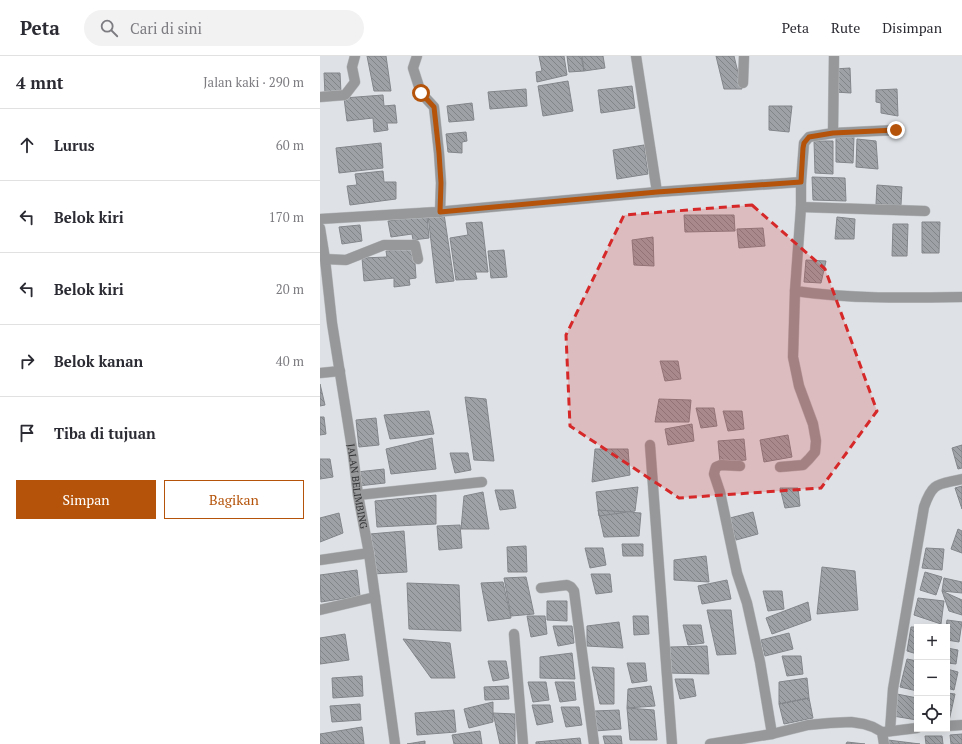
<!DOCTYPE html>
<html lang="id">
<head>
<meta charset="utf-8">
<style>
	:root { --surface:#fff; --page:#f2f2f3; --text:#2b2b33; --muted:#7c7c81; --line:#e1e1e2; --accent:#b45309 }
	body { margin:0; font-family:"PT Serif",serif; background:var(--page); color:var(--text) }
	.controls { position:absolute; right:12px; bottom:12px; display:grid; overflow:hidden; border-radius:0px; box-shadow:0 4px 16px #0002 }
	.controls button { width:36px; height:36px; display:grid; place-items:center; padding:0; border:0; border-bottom:1px solid var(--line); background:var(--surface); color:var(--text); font:20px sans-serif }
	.stop { position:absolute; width:12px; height:12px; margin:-9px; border:3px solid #b45309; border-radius:50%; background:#fff }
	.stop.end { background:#b45309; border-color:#fff; box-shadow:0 1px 4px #0008 }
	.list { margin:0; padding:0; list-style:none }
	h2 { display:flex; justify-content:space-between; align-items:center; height:52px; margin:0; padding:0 16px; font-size:17px }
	h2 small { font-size:13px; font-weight:400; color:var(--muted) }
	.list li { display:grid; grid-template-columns:26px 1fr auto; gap:12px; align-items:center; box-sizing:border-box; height:72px; padding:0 16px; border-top:1px solid var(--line) }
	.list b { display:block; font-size:15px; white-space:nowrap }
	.list em { font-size:13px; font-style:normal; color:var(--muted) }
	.actions { display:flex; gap:8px; padding:12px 16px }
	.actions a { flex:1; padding:9px 0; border:1px solid var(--accent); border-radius:0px; text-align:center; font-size:14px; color:var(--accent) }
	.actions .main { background:var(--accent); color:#fff }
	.icon { flex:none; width:22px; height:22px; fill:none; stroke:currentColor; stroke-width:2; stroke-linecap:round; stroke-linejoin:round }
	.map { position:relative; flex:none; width:642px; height:688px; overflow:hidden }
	header { display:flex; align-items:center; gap:24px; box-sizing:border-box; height:56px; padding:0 20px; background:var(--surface); border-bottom:1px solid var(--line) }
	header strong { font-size:19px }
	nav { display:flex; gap:22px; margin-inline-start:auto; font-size:14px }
	.search { width:280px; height:36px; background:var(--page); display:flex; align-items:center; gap:10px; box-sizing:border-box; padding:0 14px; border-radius:22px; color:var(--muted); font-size:15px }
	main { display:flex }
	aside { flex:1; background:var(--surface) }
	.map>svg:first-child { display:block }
</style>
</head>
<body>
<header>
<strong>Peta</strong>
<div class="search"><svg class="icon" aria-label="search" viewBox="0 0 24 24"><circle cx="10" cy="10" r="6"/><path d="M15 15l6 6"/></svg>Cari di sini</div>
<nav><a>Peta</a><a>Rute</a><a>Disimpan</a></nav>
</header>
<main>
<aside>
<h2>4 mnt<small>Jalan kaki · 290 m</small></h2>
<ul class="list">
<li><svg class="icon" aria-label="ahead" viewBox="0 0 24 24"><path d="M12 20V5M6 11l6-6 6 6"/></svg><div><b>Lurus</b></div><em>60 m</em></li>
<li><svg class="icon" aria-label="left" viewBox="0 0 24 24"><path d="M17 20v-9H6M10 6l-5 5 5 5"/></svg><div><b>Belok kiri</b></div><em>170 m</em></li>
<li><svg class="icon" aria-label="left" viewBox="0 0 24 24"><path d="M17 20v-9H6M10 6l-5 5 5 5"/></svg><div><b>Belok kiri</b></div><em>20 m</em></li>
<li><svg class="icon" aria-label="right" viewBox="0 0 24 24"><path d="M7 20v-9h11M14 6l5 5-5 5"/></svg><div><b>Belok kanan</b></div><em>40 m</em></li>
<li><svg class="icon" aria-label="arrive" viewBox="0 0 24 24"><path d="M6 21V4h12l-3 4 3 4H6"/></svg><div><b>Tiba di tujuan</b></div></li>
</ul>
<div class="actions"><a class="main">Simpan</a><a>Bagikan</a></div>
</aside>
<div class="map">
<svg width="642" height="688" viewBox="0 0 642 688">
	<defs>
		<pattern id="building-back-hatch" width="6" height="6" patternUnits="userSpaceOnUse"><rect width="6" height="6" fill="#9ea2a6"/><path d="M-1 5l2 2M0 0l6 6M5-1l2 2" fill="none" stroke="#818588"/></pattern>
	</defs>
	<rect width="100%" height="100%" fill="#dee1e5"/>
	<path fill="url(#building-back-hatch)" stroke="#83868a" d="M47,0H66L71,35H54Z
		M219,0H244L247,19L217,26L216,16L222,15Z
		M247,0H261L264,15L249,16Z
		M262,0H283L285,12L264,15Z
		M396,0H414L422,33H404Z
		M530,12L531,37L515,36L514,13Z
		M4,17H20L21,37L5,38Z
		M248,25L253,55L223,60L218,30Z
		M312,30L315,52L281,57L278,34Z
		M206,33L207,50L170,53L168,36Z
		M577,33L578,60L561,57V47L556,46V34Z
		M63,39L64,50L75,49L77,67H67L68,74L54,76L53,62L27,65L24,42Z
		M152,47L154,64L129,66L127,50Z
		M449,50H472L469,76L449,74Z
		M146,76L147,85L142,86V97L128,96L126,78Z
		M516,81H534L533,107L516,106Z
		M537,83L556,85L558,113L536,111Z
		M494,85H513V118L495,117Z
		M61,87L63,112L19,117L16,92Z
		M324,89L328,118L297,123L293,94Z
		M63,115L64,126H76V143L30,149L27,130L37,129L35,118Z
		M492,121L525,122L526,145L493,144Z
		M557,129L582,131L581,149L556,148Z
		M124,158L134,225L116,227L108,160Z
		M364,159H414L415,175L365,176Z
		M107,160L109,182L93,184L92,178L71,181L68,165Z
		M517,161L535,163L534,183H515Z
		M162,166L168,216H155L157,223L136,224L130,182L148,179L146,167Z
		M602,166H620L619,197H602Z
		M573,168H588L587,200H572Z
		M40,169L42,185L22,188L19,171Z
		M443,172L445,190L419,192L417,173Z
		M333,181L334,210L314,209L312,184Z
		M94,192L96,222L89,223L90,229L74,231V222L44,225L42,202L67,201L66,195Z
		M184,194L187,221L171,222L168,195Z
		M486,204L506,205L501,227L484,226Z
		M340,305H358L361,323L345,325Z
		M0,328L5,349L0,350Z
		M145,341L166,343L174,405L154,404Z
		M339,343L371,344L369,366H335Z
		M376,352H394L397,370L381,372Z
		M109,355L114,378L70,383L64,359Z
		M403,355H422L424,373L408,375Z
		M0,361H4L6,378L0,379Z
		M56,362L59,389L39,391L36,364Z
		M372,368L374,385L348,389L345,373Z
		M468,379L472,401L444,406L440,384Z
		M112,382L116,413L71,418L66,393Z
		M424,383L426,404L400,406L398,385Z
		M642,389V412L638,413L632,392Z
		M275,393H308L310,419L272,426Z
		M130,397H148L151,414L135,417Z
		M0,403H10L13,421L0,423Z
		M64,413L65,427L38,430L37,416Z
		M642,430V453L635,432Z
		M318,431L315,455L279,460L276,436Z
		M460,432H478L480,450L465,452Z
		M175,434H193L196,452L180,454Z
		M163,436L169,473H141L144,440Z
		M116,439V468L57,471L55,445Z
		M278,454L321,457L319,480L284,481Z
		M433,456L438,478L416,484L410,462Z
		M19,457L23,477L0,486V462Z
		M140,469L142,492L119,494L117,470Z
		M638,473L642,475V497L631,493Z
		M84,475L87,516L53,518L50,478Z
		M302,488H323V500H303Z
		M206,490L207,516H188L187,491Z
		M265,492H283L286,509L270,512Z
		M606,492L624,493L622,514L602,512Z
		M386,500L389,526L354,524V504Z
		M502,511L535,515L538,554L497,558Z
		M37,514L40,540L1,546L0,519Z
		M605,516L622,521L616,539L600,534Z
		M271,518H290L292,536L276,538Z
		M206,521L214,558L191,560L184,522Z
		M624,522L642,526V537L622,535Z
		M407,524L411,543L382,548L378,530Z
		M183,526L191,562L168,565L161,527Z
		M87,527L139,529L141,575L89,573Z
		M443,535H462L464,553L448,555Z
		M622,535L642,544V559L629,555Z
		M598,542L624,545L621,568L594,559Z
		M227,545H247V565L227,564Z
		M488,546L491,564L452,578L446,562Z
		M387,554H411L416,598L397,599Z
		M207,560H225L227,578L211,581Z
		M313,560H328L329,578L314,579Z
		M627,564L642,566L639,586L627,584V571H626Z
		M299,566L303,592L267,590V570Z
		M363,569H381L384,587L368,589Z
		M233,570H252L254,587L238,590Z
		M591,571H597V598L587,595Z
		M469,577L473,593L445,600L441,584Z
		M25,578L29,604L0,608V582Z
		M83,583L130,587L135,622H111Z
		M387,590L389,618L348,617L350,591Z
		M627,592L638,594L636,608L627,607Z
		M252,597L255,623L220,622V601Z
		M462,600H481L483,618L467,620Z
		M587,603L597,605V635L580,631Z
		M168,605H186L189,622L173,625Z
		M307,607H325L327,625L312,627Z
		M272,611L294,612V648H280Z
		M627,613L638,616L634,634L627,632Z
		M42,620L43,640L13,642L12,622Z
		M487,622L489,642L459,648V626Z
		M355,623H373L376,640L360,643Z
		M208,626H226L229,644L213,646Z
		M235,626H254L256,644L240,646Z
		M188,630L189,643L165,644L164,631Z
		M331,630L335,650L307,652L308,633Z
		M627,637L635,638L629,665H627Z
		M577,638L597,642V664L573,660Z
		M489,642L493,662L464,668L459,648Z
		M173,646V666L149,672L144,653Z
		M40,648L41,664L12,666L10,650Z
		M212,649H230L233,666L217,669Z
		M241,651H259L262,669L246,671Z
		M307,652L334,654L337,684H310Z
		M134,654L136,676L97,679L95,657Z
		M299,654L301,673L275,675L274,655Z
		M173,657L195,658V688H180Z
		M42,671L44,688H0V678Z
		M160,675L162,688H134L132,679Z
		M642,678V688H631L630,679Z
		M283,680H301L302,688H285Z
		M605,680H622L623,688H606Z
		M260,682L261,688H216V686Z
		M568,684L600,688H568Z
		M105,685V688H87Z
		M527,686L545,688H526Z"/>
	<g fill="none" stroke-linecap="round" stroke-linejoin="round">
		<g stroke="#bbbec1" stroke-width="11">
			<g id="minor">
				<path d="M97,0L93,12L101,37L114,51L119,97L121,127L120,156"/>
				<path d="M316,0L337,136"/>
				<path d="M423,27L424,0"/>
				<path d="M0,41L25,39L35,26L32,11L35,0"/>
				<path d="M513,77L514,0"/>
				<path d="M481,126L484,87L489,81L513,77L576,74"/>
				<path d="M481,151L605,155"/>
				<path d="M0,163L116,156L337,136L481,126V151L475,235C530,243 586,242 642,241"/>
				<path id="s1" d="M0,172L5,203L12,267L33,399L38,439L49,497L75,688"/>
				<path d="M5,203L26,204L64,189H95L98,203"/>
				<path d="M0,317L20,315"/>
				<path d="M330,389L352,688"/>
				<path d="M420,410L401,409L396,411L395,414L394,418L400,436L417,517L427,547L440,606L452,678"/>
				<path d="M460,411L483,409L489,403L495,396L496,385L493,368L479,330L473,301L475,235"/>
				<path d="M38,439L162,426"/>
				<path d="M0,504L49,497"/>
				<path d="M221,532L247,529L251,531L254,535L274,688"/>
				<path d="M0,554L55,541"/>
				<path d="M194,578L203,688"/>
				<path d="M627,670L642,669"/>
				<path d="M570,675L573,633L604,451C613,425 618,429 642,423"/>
				<path d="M564,676L597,672"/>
				<path d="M390,688L452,678L488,669L510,667L531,666L544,668L553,671L562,676L564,688"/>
			</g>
		</g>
		<use href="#minor" stroke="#97989a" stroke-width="10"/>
	</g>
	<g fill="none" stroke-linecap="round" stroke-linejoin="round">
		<path stroke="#b45309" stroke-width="5" d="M101,37L114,51L119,97L121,127L120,156L337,136L481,126L483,92L484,87L489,81L513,77L576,74"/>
	</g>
	<path fill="#d62828" fill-opacity="0.2" stroke="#d62828" stroke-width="3" stroke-dasharray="8 5" stroke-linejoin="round" d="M432,149L505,213L557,355L501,432L359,442L250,370L246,279L304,159Z"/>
	<g text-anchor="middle" stroke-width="3.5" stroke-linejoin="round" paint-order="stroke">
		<g font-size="10" fill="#303133" stroke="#dee1e5">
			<text dy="4" stroke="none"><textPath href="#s1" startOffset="261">JALAN BELIMBING</textPath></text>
		</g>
	</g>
</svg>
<div class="controls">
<button>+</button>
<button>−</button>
<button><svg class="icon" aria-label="locate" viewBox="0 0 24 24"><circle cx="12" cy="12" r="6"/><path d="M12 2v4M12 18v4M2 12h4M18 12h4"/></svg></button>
</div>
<div class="stop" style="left:101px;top:37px"></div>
<div class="stop end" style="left:576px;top:74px"></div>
</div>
</main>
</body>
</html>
